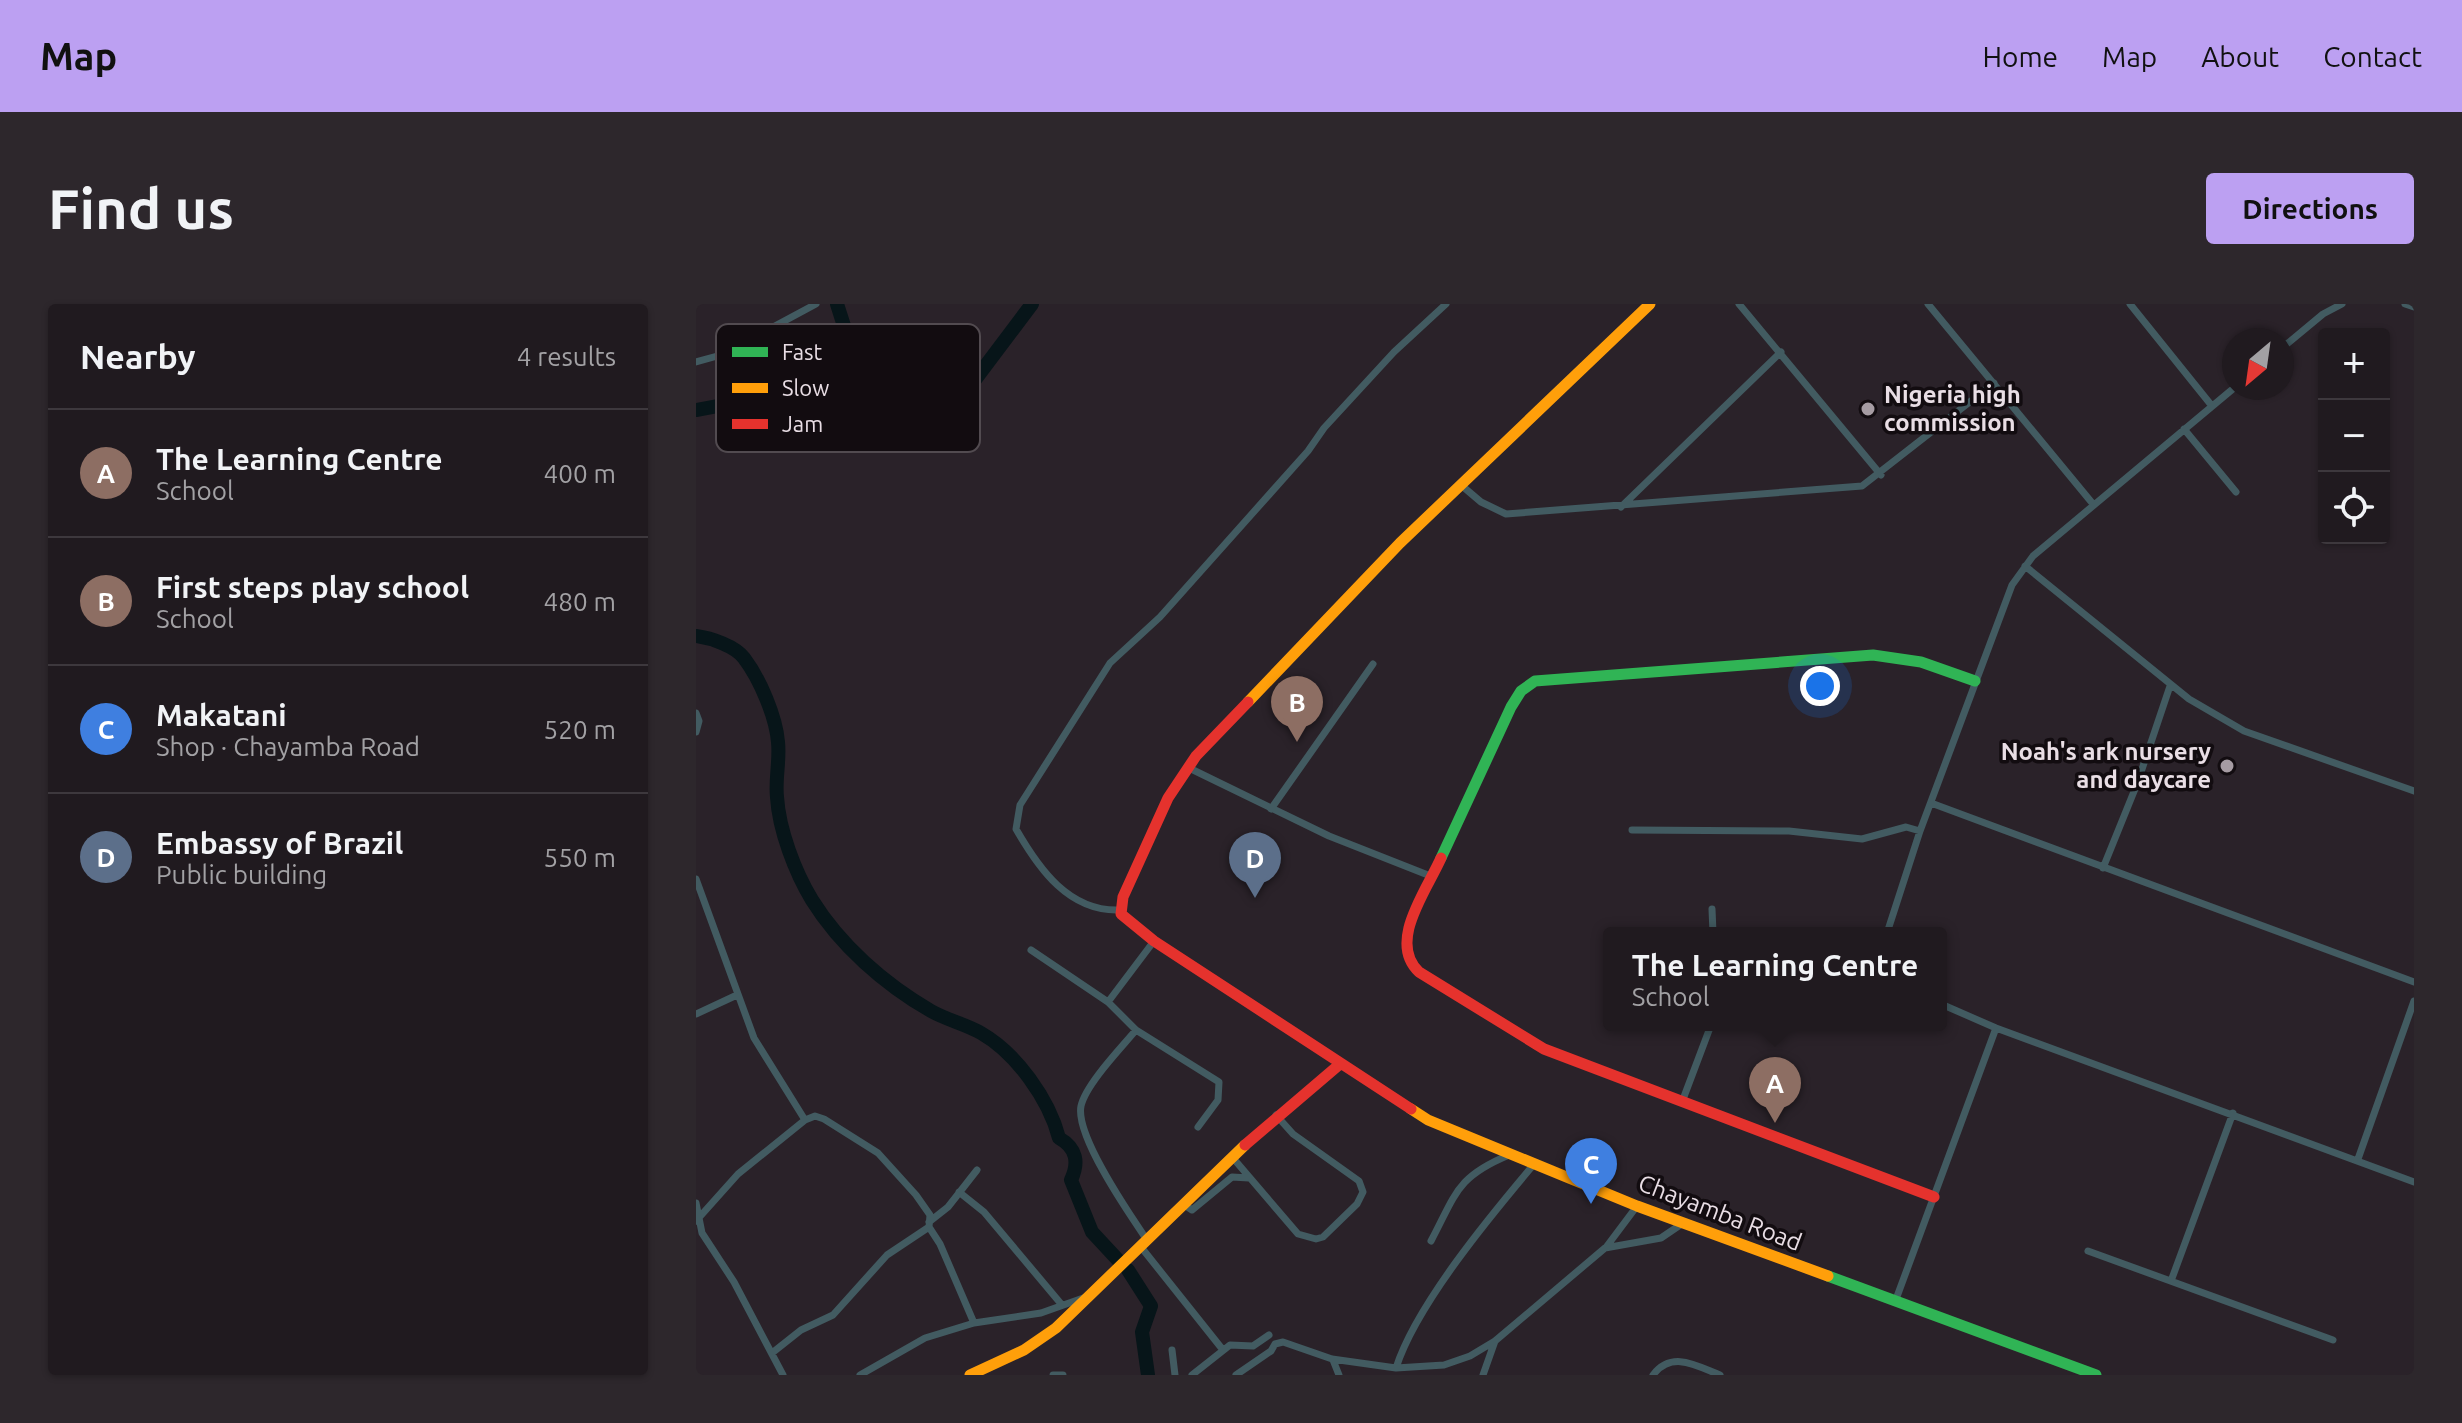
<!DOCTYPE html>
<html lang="en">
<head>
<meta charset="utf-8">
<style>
	:root { --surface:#201a1f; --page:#2d272c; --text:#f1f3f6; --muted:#a2a1a4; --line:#3d383d; --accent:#bca0f2 }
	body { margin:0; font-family:Ubuntu,sans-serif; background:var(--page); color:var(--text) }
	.controls { position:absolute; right:24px; top:24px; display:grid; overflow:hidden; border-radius:8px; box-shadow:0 2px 6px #0004 }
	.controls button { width:72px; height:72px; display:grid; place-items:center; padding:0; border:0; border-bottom:2px solid var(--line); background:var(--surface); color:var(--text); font:40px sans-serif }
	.compass { position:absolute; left:1526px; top:24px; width:72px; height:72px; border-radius:50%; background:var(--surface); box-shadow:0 2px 6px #0004; rotate:209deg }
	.you { position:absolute; left:1124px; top:382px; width:28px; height:28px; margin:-20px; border:6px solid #fff; border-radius:50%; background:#1a73e8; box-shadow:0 0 0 12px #1a73e833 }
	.badge { display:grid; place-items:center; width:52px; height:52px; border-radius:50%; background:var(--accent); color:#fff; font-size:26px; font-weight:700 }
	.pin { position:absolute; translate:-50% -66px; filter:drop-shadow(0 2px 4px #0008) }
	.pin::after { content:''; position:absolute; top:42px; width:28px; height:24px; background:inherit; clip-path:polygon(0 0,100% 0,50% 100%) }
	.popup { position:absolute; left:907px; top:623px; width:344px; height:104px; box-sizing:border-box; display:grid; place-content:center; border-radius:8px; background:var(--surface); filter:drop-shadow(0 2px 6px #0005); font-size:26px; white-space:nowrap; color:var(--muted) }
	.popup b { font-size:30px; color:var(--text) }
	.popup::after { content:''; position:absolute; left:50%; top:100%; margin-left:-16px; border:16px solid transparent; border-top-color:var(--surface) }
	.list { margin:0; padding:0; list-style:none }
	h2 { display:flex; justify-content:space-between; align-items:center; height:104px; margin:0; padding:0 32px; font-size:34px }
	h2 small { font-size:26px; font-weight:400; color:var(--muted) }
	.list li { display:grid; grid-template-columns:52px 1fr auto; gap:24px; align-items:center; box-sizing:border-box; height:128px; padding:0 32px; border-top:2px solid var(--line) }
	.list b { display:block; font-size:30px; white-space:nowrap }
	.list p { margin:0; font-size:26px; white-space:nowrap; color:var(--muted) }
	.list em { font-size:26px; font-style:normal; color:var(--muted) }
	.icon { flex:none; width:44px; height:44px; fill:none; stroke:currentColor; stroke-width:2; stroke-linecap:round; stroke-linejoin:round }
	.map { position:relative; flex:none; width:1718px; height:1071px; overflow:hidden; border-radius:8px }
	header { display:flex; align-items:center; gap:48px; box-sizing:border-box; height:112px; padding:0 40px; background:var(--accent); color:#111 }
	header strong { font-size:38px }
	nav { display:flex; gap:44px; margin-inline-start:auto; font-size:28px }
	.intro { display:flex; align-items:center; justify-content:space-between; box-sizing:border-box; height:192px; padding:0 48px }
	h1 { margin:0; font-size:56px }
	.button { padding:20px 36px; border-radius:8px; background:var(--accent); color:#111; font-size:28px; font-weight:700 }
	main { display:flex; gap:48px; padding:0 48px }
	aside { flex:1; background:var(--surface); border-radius:8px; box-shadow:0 2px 6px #0004 }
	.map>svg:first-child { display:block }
</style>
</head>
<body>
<header>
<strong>Map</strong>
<nav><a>Home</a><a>Map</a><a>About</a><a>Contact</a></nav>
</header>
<div class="intro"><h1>Find us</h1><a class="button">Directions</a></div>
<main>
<aside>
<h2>Nearby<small>4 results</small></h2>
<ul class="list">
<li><span class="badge" style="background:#8d6e63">A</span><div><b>The Learning Centre</b><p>School</p></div><em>400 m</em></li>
<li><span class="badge" style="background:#8d6e63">B</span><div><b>First steps play school</b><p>School</p></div><em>480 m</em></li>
<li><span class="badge" style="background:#3f7fe0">C</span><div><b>Makatani</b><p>Shop · Chayamba Road</p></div><em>520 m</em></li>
<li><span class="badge" style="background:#5c6f8a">D</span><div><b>Embassy of Brazil</b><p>Public building</p></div><em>550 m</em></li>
</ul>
</aside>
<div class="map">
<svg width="1718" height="1071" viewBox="0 0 1718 1071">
	<rect width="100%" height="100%" fill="#2a2229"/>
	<path fill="#071519" d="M269,29L284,41L266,64L252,63V74L219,91L191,94L227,73Z"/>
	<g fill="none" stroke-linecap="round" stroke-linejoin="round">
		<path stroke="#071519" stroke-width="14" d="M141,0L165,75L156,97
			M0,106L112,85L217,113L263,97L336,0
			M0,332C15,334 39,342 48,354C64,375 80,413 82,438C84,457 79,475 81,493C83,526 99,568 116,596C144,641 188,680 235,707C251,716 269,720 285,729C320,749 353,795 363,834C381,844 383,859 375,876L396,928L422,956
			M432,966L455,1002L446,1028L452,1071"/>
		<path stroke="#425b61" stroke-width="7" d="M1043,0L1185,171
			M1232,0L1397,200
			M1434,0L1516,102
			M1709,0L1718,3
			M1586,44L1627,10L1646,0
			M0,58L25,51L120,0
			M1488,125L1540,188
			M765,181L785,198L810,210L1166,182L1298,79
			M925,203L1085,48
			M1329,262L1493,395L1548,427L1718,487
			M0,409L3,417L0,428
			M491,463L633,532L737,573
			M1235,499L1718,678
			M575,505L677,360
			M936,526L1093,527L1166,535L1210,523L1224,527
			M1407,564L1441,480L1474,382
			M0,575L58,734L109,816
			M1016,605L1017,629
			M424,606C373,608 343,565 320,525L324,501L414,359L464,313L612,147L628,124L698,48L750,0
			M1191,629L1224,527L1316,281L1337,252L1538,84
			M335,646L412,698L440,726L523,778L522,796L502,823
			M412,698L458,637
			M1245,700L1300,724L1718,878
			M0,710L41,691
			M440,726C425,744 390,780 385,802C379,832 434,911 451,936
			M986,798L1015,721
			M537,854L602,930L620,935L627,933L661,900L667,888L663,877L597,830L580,811
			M1662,855L1718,697
			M263,888L288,908L366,1001
			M0,899L6,929L38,978L87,1071
			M487,900L496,906L536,873L553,874
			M0,917L42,870L109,816L119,812L128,815L182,849L220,891L234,911L233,923L244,940L278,1019
			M233,918L252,903L281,866
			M735,937C760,890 760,873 813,851
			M911,942L941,902
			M445,943L527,1046
			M1392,947L1637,1036
			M1475,977L1537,809
			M1199,998L1300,724
			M476,1046L479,1071
			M76,1049L105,1026L137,1011L191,951L233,923
			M637,1056L643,1071
			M700,1064C720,1001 795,911 839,859
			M164,1071L229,1034L278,1019L345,1009L390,993
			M357,1071H367
			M496,1071L534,1041L557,1042L573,1031
			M540,1071L575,1047L579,1040L587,1038L636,1055L700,1064L748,1061L774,1052L799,1037L909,944L965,934L987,919
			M787,1071L799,1037
			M957,1071C976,1046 1001,1062 1024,1071"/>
		<path stroke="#30b455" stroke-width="11" d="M745,554L815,403L825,387L839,377L1177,351L1225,358L1279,377
			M1132,972L1400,1071"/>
		<path stroke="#ff9f0a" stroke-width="11" d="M552,398L704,239L954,0
			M715,805L732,816L941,902L1132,972
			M274,1071L328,1046L360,1024L549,841"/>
		<path stroke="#e5322d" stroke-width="11" d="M552,398L500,452L472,494L427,593L425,610L458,637L715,805
			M745,554C731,586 691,638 723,668L848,745L1238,893
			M549,841L644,760"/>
	</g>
	<g fill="#a69ca3" stroke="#120c10" stroke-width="3">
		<circle cx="1172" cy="105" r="8"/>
		<circle cx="1531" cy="462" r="8"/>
	</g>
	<g text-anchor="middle" stroke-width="7" stroke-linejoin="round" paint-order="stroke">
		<g font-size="24" font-weight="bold" fill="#e9dee5" stroke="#120c10" text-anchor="start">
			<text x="1188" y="99">Nigeria high<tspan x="1188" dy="28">commission</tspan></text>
			<text x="1515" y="456" text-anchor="end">Noah's ark nursery<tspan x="1515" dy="28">and daycare</tspan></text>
		</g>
		<g font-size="24" fill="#e9dee5" stroke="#120c10">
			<text transform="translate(1024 909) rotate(21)" y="8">Chayamba Road</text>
		</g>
	</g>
	<rect x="20" y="20" width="264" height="128" rx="12" fill="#120c10" stroke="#524b50" stroke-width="2"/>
	<rect x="36" y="43" width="36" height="10" fill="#30b455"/>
	<rect x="36" y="79" width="36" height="10" fill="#ff9f0a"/>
	<rect x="36" y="115" width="36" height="10" fill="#e5322d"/>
	<g font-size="22" fill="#e9dee5">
		<text x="86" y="56">Fast</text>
		<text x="86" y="92">Slow</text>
		<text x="86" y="128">Jam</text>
	</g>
</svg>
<div class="controls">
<button>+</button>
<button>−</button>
<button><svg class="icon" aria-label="locate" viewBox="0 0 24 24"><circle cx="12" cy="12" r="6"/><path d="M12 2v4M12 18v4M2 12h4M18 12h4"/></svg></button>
</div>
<svg class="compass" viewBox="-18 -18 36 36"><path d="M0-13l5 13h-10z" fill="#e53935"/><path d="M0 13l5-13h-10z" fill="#a2a1a4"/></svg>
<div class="you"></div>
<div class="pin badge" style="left:1079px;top:819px;background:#8d6e63">A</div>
<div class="popup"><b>The Learning Centre</b>School</div>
<div class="pin badge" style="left:601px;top:438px;background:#8d6e63">B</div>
<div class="pin badge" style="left:895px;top:900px;background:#3f7fe0">C</div>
<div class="pin badge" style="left:559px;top:594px;background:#5c6f8a">D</div>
</div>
</main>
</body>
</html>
